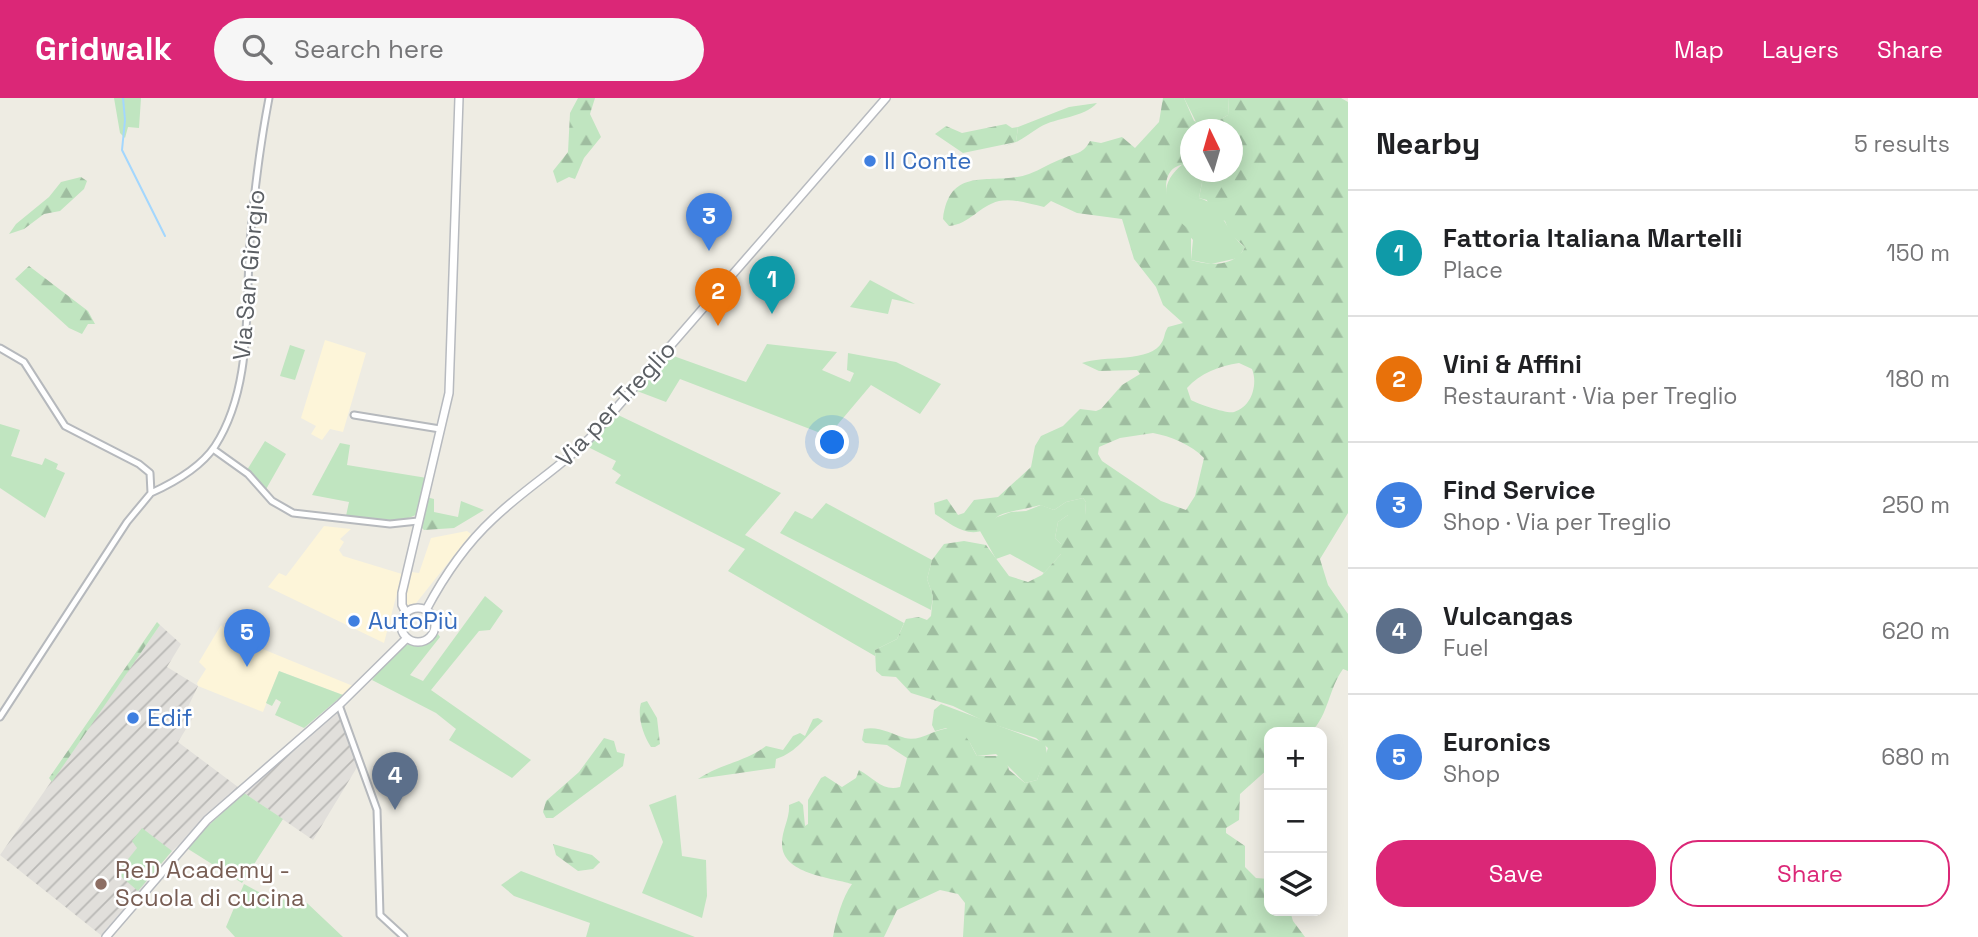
<!DOCTYPE html>
<html lang="en">
<head>
<meta charset="utf-8">
<style>
	:root { --surface:#fff; --page:#f6f6f6; --text:#202124; --muted:#757577; --line:#e0e0e0; --accent:#db2777 }
	body { margin:0; font-family:"Space Grotesk",sans-serif; background:var(--page); color:var(--text) }
	.controls { position:absolute; right:21px; bottom:21px; display:grid; overflow:hidden; border-radius:14px; box-shadow:0 4px 18px #0003 }
	.controls button { width:63px; height:63px; display:grid; place-items:center; padding:0; border:0; border-bottom:2px solid var(--line); background:var(--surface); color:var(--text); font:35px sans-serif }
	.compass { position:absolute; left:1180px; top:21px; width:63px; height:63px; border-radius:50%; background:var(--surface); box-shadow:0 4px 18px #0003; rotate:355deg }
	.you { position:absolute; left:833px; top:345px; width:24px; height:24px; margin:-18px; border:5px solid #fff; border-radius:50%; background:#1a73e8; box-shadow:0 0 0 10px #1a73e833 }
	.badge { display:grid; place-items:center; width:46px; height:46px; border-radius:50%; background:var(--accent); color:#fff; font-size:23px; font-weight:700 }
	.pin { position:absolute; translate:-50% -58px; filter:drop-shadow(0 2px 4px #0008) }
	.pin::after { content:''; position:absolute; top:37px; width:24px; height:21px; background:inherit; clip-path:polygon(0 0,100% 0,50% 100%) }
	.list { margin:0; padding:0; list-style:none }
	h2 { display:flex; justify-content:space-between; align-items:center; height:91px; margin:0; padding:0 28px; font-size:30px }
	h2 small { font-size:23px; font-weight:400; color:var(--muted) }
	.list li { display:grid; grid-template-columns:46px 1fr auto; gap:21px; align-items:center; box-sizing:border-box; height:126px; padding:0 28px; border-top:2px solid var(--line) }
	.list b { display:block; font-size:26px; white-space:nowrap }
	.list p { margin:0; font-size:23px; white-space:nowrap; color:var(--muted) }
	.list em { font-size:23px; font-style:normal; color:var(--muted) }
	.actions { display:flex; gap:14px; padding:21px 28px }
	.actions a { flex:1; padding:16px 0; border:2px solid var(--accent); border-radius:28px; text-align:center; font-size:24px; color:var(--accent) }
	.actions .main { background:var(--accent); color:#fff }
	.icon { flex:none; width:38px; height:38px; fill:none; stroke:currentColor; stroke-width:2; stroke-linecap:round; stroke-linejoin:round }
	.map { position:relative; flex:none; width:1348px; height:839px; overflow:hidden }
	header { display:flex; align-items:center; gap:42px; box-sizing:border-box; height:98px; padding:0 35px; background:var(--accent); color:#fff }
	header strong { font-size:33px }
	nav { display:flex; gap:38px; margin-inline-start:auto; font-size:24px }
	.search { width:490px; height:63px; background:var(--page); display:flex; align-items:center; gap:18px; box-sizing:border-box; padding:0 24px; border-radius:38px; color:var(--muted); font-size:26px }
	main { display:flex }
	aside { flex:1; background:var(--surface) }
	.map>svg:first-child { display:block }
</style>
</head>
<body>
<header>
<strong>Gridwalk</strong>
<div class="search"><svg class="icon" aria-label="search" viewBox="0 0 24 24"><circle cx="10" cy="10" r="6"/><path d="M15 15l6 6"/></svg>Search here</div>
<nav><a>Map</a><a>Layers</a><a>Share</a></nav>
</header>
<main>
<div class="map">
<svg width="1348" height="839" viewBox="0 0 1348 839">
	<defs>
		<pattern id="industrial-furrows" width="10" height="10" patternUnits="userSpaceOnUse" patternTransform="scale(1.75)"><rect width="10" height="10" fill="#e1dfdb"/><path d="M-1 1l2-2M0 10L10 0M9 11l2-2" fill="none" stroke="#b9b8b5"/></pattern>
		<pattern id="forest-firs" width="22" height="20" patternUnits="userSpaceOnUse" patternTransform="scale(1.75)"><rect width="22" height="20" fill="#c0e5c0"/><path d="M5 1l3.5 6h-7zM16 11l3.5 6h-7z" fill="#9fbda0"/></pattern>
	</defs>
	<rect width="100%" height="100%" fill="#eeece3"/>
	<path fill="#fdf5d9" d="M325,242L366,255L343,334L330,331L322,342L311,336L316,328L301,320Z
		M324,428L351,431L340,441L344,444L339,452L343,458L402,476L384,545L268,489L279,475L286,478Z
		M467,433L471,436L413,509L408,511L404,507L411,474L419,475L431,440Z
		M221,527L233,539L353,588L343,597L279,573L263,614L198,588L197,585L206,571L199,564Z"/>
	<path fill="url(#industrial-furrows)" d="M160,527L181,546L167,569L198,588L187,611L194,618L178,644L238,689L169,756L102,838L0,757Z
		M338,612L359,666L313,742L244,695Z"/>
	<path fill="#c0e5c0" d="M114,0H141L139,30L128,29L125,40L120,35Z
		M1184,0H1229L1228,17L1209,28L1197,26Z
		M1097,5C1083,20 1057,19 1040,29C1028,36 1019,45 1005,48L1016,44L1018,29L1069,9Z
		M1183,66H1190V74H1204L1199,100C1223,106 1226,137 1245,149L1238,160L1211,166L1191,162L1193,142C1172,116 1150,92 1183,66Z
		M870,182L915,206L892,201L888,216L850,209Z
		M767,246L837,254L822,272L850,284L854,275L847,272L848,255L896,264L941,286L920,316L871,287L828,338L680,281L666,304L637,293L668,256L746,284Z
		M290,247L305,252L295,282L280,278Z
		M616,316L781,395L745,437L904,525L897,541L875,552V558L728,473L745,451L615,385L621,377L612,371L616,363L588,349Z
		M0,326L20,332L11,358L42,367L45,360L58,366L56,371L65,375L45,420L0,390Z
		M265,343L286,356L265,393L247,372Z
		M340,345L350,347L347,367L427,380L416,417L401,423L346,418L349,404L312,397Z
		M1083,400L1086,404L1085,418L1068,417L1058,424L1055,440L1061,446V456L1044,475L1010,456L996,461L980,433L997,419L1011,414L1026,413L1041,407L1054,412L1066,404Z
		M826,405L932,462L927,481L933,498L931,512L780,435L795,413L812,421Z
		M485,498L503,513L490,532L479,533L431,592L531,662L512,680L449,642L456,631L436,615L372,582L396,552L409,546H428L438,536L440,539L410,577L423,583Z
		M279,573L343,597L304,630L275,617L281,604L276,601L272,608L266,605Z
		M941,606L1045,645L1047,656L1037,682L1025,685L996,656L977,658L970,645L946,630L935,633L932,627L934,612Z
		M244,695L283,721L242,785L185,749Z
		M676,697L682,758L706,762L707,798L702,820L642,795L663,744L649,707Z
		M142,730L172,753L138,793L117,775L137,750L132,743Z
		M521,773L695,839H586L590,825L514,798L501,787Z
		M244,786L268,799L307,805L343,839H235L226,829Z"/>
	<path fill="url(#forest-firs)" fill-rule="evenodd" d="M578,0H595L590,16L601,39L584,60L575,81L569,79L557,85L553,73L568,54L570,15Z
		M1163,0H1184L1194,23L1209,28L1228,17L1229,0H1341L1348,4V415L1320,461L1328,487L1348,516V573L1343,571C1329,590 1328,618 1311,634H1269V670L1240,696L1239,722L1226,730V735L1245,748V769L1256,780L1269,781V813H1290L1293,823L1305,839H963L965,805L958,796L940,792L897,812L884,839H833C836,822 842,800 852,786C830,779 781,776 782,745C782,732 790,720 789,707L799,703L803,707L805,728L808,726V702L821,680L825,678L842,689L856,680L859,672C874,680 883,694 900,689L907,660L887,647L865,645L862,642L864,631C879,628 891,636 905,640C926,646 948,616 966,639C971,645 973,652 977,658H1005L1009,672L1025,685L1037,682L1048,650L1036,640L986,624L953,608L911,595L896,579L882,578L876,573L875,552L897,541L906,521L919,519L927,522L931,518L933,498L927,481L932,462L944,446L964,443L986,447L1009,478L1028,484L1042,477L1061,456V446L1055,440L1058,424L1068,417H1085L1086,404L1083,400L1066,404L1054,412L1040,407C1029,411 1005,413 997,419C993,423 990,428 985,431C968,441 949,425 935,416L934,405L947,401L958,417L964,415L974,402L998,399L1031,369L1035,348L1041,338L1063,328L1080,311L1096,313L1101,311L1122,287L1140,276L1137,272L1099,273L1082,265C1103,257 1152,265 1162,244C1165,239 1164,235 1168,229L1183,225L1163,207L1156,189L1134,161L1122,121L1077,115L1051,103L1044,109C1030,106 1013,100 999,103C979,108 970,126 949,128L943,121C950,65 992,89 1029,76C1040,72 1052,64 1064,60C1076,55 1083,56 1090,43L1101,45L1122,39L1135,50L1159,24ZM1190,32H1232V74H1204L1199,100L1207,102L1210,115L1225,123L1230,136L1245,149C1235,169 1210,168 1191,162V132C1166,119 1151,65 1190,66ZM1239,265L1252,271C1258,286 1252,309 1234,314C1227,316 1198,306 1191,302L1187,290C1200,275 1220,268 1239,265ZM1153,335C1170,338 1192,347 1204,360L1195,398L1186,412L1161,403L1102,363L1098,356L1099,349L1120,340Z
		M1006,26L1012,30L1018,29L1016,44L963,55L935,36L946,28L962,35Z
		M81,79L87,83L84,91L60,113L44,116L24,131L9,136L16,126L49,99L61,84Z
		M29,168L88,213L95,226H88L82,236L69,230L15,181Z
		M426,399L434,401V414L458,419L461,403L484,412L454,430L424,432L419,427Z
		M157,524L160,527L52,684L49,680Z
		M647,603L657,620L660,646L655,649H651C643,637 637,618 641,605Z
		M818,620L823,623C806,637 798,654 776,661L775,670L698,681C720,666 745,664 766,648L783,652L793,638L800,635L805,638L813,621Z
		M604,640L614,643L617,654L625,656L623,668L553,720H546L543,714L546,703L579,674Z
		M553,746L592,757L600,764L593,771L578,773L556,757Z"/>
	<g fill="none" stroke-linecap="round" stroke-linejoin="round">
		<path stroke="#a3d7fe" stroke-width="2" d="M123,0L125,22L122,52L165,138"/>
		<g stroke="#b6b9bd" stroke-width="9">
			<path id="street" d="M0,250L24,264L65,328L139,366L150,375L151,395L127,424L0,619
				M354,317L440,331
				M213,351L248,376L272,403L293,415L390,426L418,423
				M151,395C173,385 201,369 215,348C253,289 245,210 250,144C254,96 260,47 269,0
				M339,607L377,712L380,817L404,839"/>
		</g>
		<g stroke="#b7babf" stroke-width="10">
			<path id="secondary" d="M401 527a17 17 0 1 1 34 0a17 17 0 1 1-34 0Z
				M426,512C443,480 466,446 493,421C524,391 561,369 592,338L886,0
				M406,515L402,507V495L449,295L459,0
				M106,839L207,722L339,607L407,540"/>
		</g>
		<use href="#street" stroke="#fff" stroke-width="5"/>
		<use href="#secondary" stroke="#fff" stroke-width="7"/>
	</g>
	<g fill="#3f7fe0" stroke="#fff" stroke-width="2.5">
		<circle cx="870" cy="63" r="7"/>
		<circle cx="354" cy="523" r="7"/>
		<circle cx="133" cy="620" r="7"/>
	</g>
	<circle fill="#8d6e63" stroke="#fff" stroke-width="2.5" cx="101" cy="786" r="7"/>
	<g text-anchor="middle" stroke-width="5" stroke-linejoin="round" paint-order="stroke">
		<g font-size="24" fill="#366cbe" stroke="#fff" text-anchor="start">
			<text x="884" y="71">Il Conte</text>
			<text x="368" y="531">AutoPiù</text>
			<text x="147" y="628">Edif</text>
		</g>
		<g font-size="24" fill="#5b5f64" stroke="#fff">
			<text transform="translate(249 177) rotate(-85)" y="8">Via San Giorgio</text>
			<text transform="translate(616 306) rotate(-47)" y="8">Via per Treglio</text>
		</g>
		<g font-size="24" fill="#785e54" stroke="#fff" text-anchor="start">
			<text x="115" y="780">ReD Academy -<tspan x="115" dy="28">Scuola di cucina</tspan></text>
		</g>
	</g>
</svg>
<div class="controls">
<button>+</button>
<button>−</button>
<button><svg class="icon" aria-label="layers" viewBox="0 0 24 24"><path d="M12 4l9 5-9 5-9-5zM3 14l9 5 9-5"/></svg></button>
</div>
<svg class="compass" viewBox="-18 -18 36 36"><path d="M0-13l5 13h-10z" fill="#e53935"/><path d="M0 13l5-13h-10z" fill="#757577"/></svg>
<div class="you"></div>
<div class="pin badge" style="left:772px;top:216px;background:#0f9aa8">1</div>
<div class="pin badge" style="left:718px;top:228px;background:#e8710a">2</div>
<div class="pin badge" style="left:709px;top:153px;background:#3f7fe0">3</div>
<div class="pin badge" style="left:395px;top:712px;background:#5c6f8a">4</div>
<div class="pin badge" style="left:247px;top:569px;background:#3f7fe0">5</div>
</div>
<aside>
<h2>Nearby<small>5 results</small></h2>
<ul class="list">
<li><span class="badge" style="background:#0f9aa8">1</span><div><b>Fattoria Italiana Martelli</b><p>Place</p></div><em>150 m</em></li>
<li><span class="badge" style="background:#e8710a">2</span><div><b>Vini &amp; Affini</b><p>Restaurant · Via per Treglio</p></div><em>180 m</em></li>
<li><span class="badge" style="background:#3f7fe0">3</span><div><b>Find Service</b><p>Shop · Via per Treglio</p></div><em>250 m</em></li>
<li><span class="badge" style="background:#5c6f8a">4</span><div><b>Vulcangas</b><p>Fuel</p></div><em>620 m</em></li>
<li><span class="badge" style="background:#3f7fe0">5</span><div><b>Euronics</b><p>Shop</p></div><em>680 m</em></li>
</ul>
<div class="actions"><a class="main">Save</a><a>Share</a></div>
</aside>
</main>
</body>
</html>
